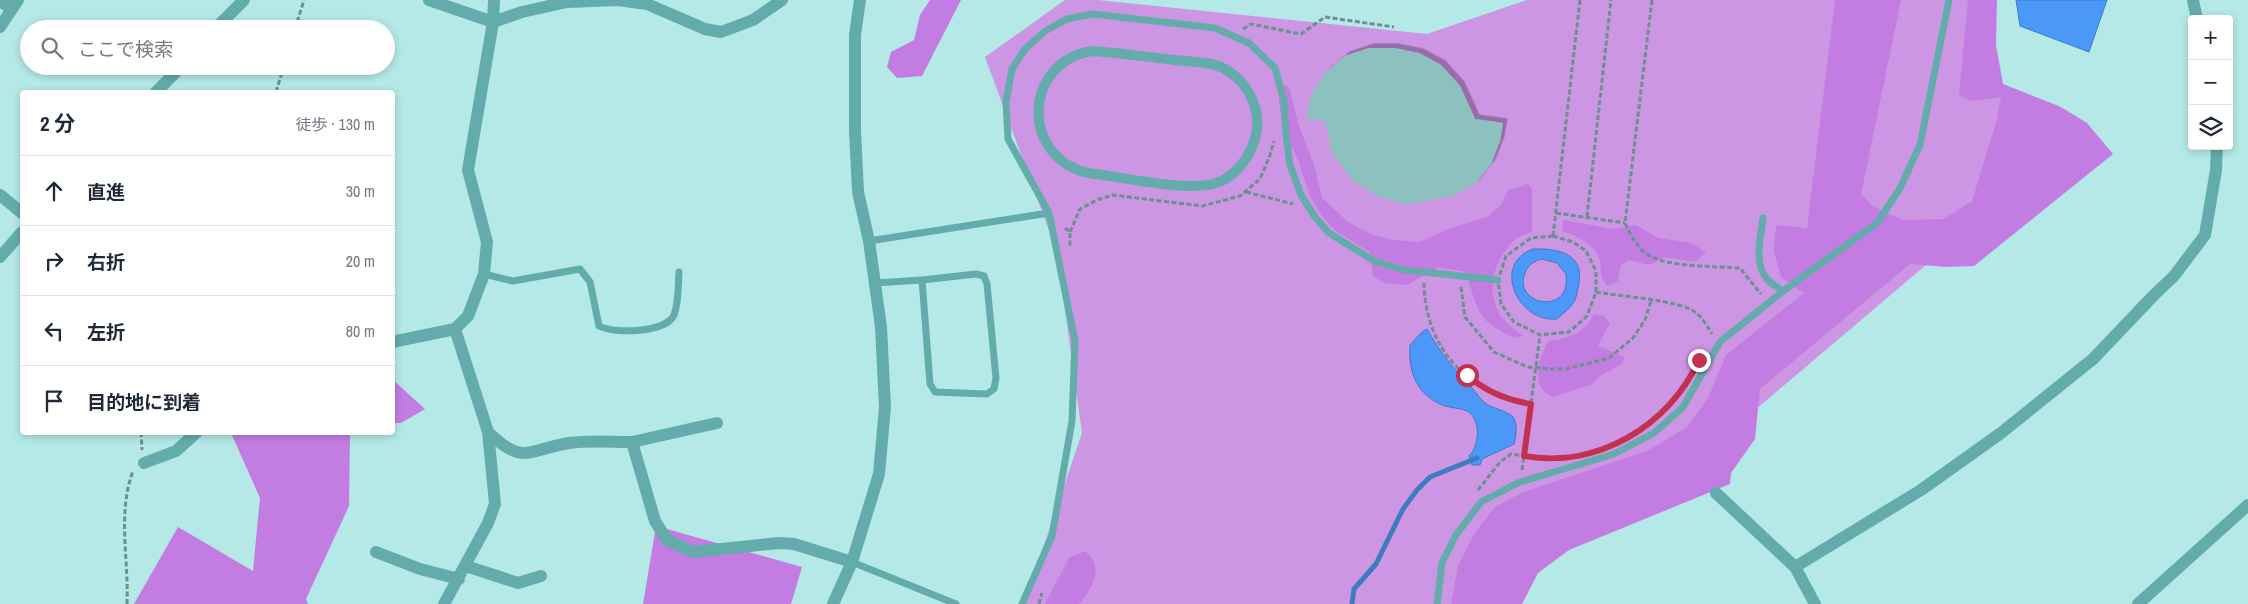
<!DOCTYPE html>
<html lang="ja">
<head>
<meta charset="utf-8">
<style>
	:root { --surface:#fff; --page:#f6f6f7; --text:#1f2937; --muted:#747a83; --line:#e0e1e3 }
	body { margin:0; font-family:"Archivo Narrow","Noto Sans JP",sans-serif; background:var(--page); color:var(--text) }
	.controls { position:absolute; right:15px; top:15px; display:grid; overflow:hidden; border-radius:5px; box-shadow:0 2px 8px #0003 }
	.controls button { width:45px; height:45px; display:grid; place-items:center; padding:0; border:0; border-bottom:1px solid var(--line); background:var(--surface); color:var(--text); font:25px sans-serif }
	.stop { position:absolute; width:15px; height:15px; margin:-11px; border:4px solid #c2314d; border-radius:50%; background:#fff }
	.stop.end { background:#c2314d; border-color:#fff; box-shadow:0 1px 5px #0008 }
	.list { margin:0; padding:0; list-style:none }
	h2 { display:flex; justify-content:space-between; align-items:center; height:65px; margin:0; padding:0 20px; font-size:21px }
	h2 small { font-size:16px; font-weight:400; color:var(--muted) }
	.list li { display:grid; grid-template-columns:32px 1fr auto; gap:15px; align-items:center; box-sizing:border-box; height:70px; padding:0 20px; border-top:1px solid var(--line) }
	.list b { display:block; font-size:19px; white-space:nowrap }
	.list em { font-size:16px; font-style:normal; color:var(--muted) }
	.icon { flex:none; width:28px; height:28px; fill:none; stroke:currentColor; stroke-width:2; stroke-linecap:round; stroke-linejoin:round }
	.map { position:relative; flex:none; width:2248px; height:604px; overflow:hidden }
	.search { position:absolute; background:var(--surface); box-shadow:0 2px 8px #0003; left:20px; top:20px; width:375px; height:55px; display:flex; align-items:center; gap:12px; box-sizing:border-box; padding:0 18px; border-radius:28px; color:var(--muted); font-size:19px }
	.panel { position:absolute; background:var(--surface); box-shadow:0 2px 8px #0003; left:20px; top:90px; width:375px; height:345px; border-radius:5px }
	.map>svg:first-child { display:block }
</style>
</head>
<body>
<div class="map">
<svg width="2248" height="604" viewBox="0 0 2248 604">
	<defs>
		<filter id="shadow"><feDropShadow dx="4.5" dy="-4.5" stdDeviation="0" flood-color="#0004"/></filter>
	</defs>
	<rect width="100%" height="100%" fill="#b4e9e8"/>
	<path fill="#cc96e4" d="M1065,0H1098L1427,34L1527,0H1990L1988,81L2064,148L1703,454L1514,579L1512,604H1024L1082,433L1057,252L985,57Z"/>
	<path fill="#c37ce1" d="M930,0H961L922,76L897,78L887,67L891,52L914,40L920,15Z
		M1835,0H1901L1861,194L1872,206L1903,220L1944,219L1972,201L1997,119L2001,97L1971,101L1959,95L1968,0H1997L1996,45L2003,84L2061,107L2087,123L2113,154L1974,266L1947,267L1910,264L1760,389L1755,439L1731,473L1730,484L1569,550L1538,573L1522,604H1451L1458,566L1474,534L1495,507L1521,493L1649,450L1687,427L1708,398L1726,355L1804,293L1781,277L1774,251L1776,225L1807,228Z
		M1284,85L1289,87L1299,126L1314,165L1322,198L1348,222L1371,234L1393,240L1420,242L1448,229L1487,217L1501,205L1508,190L1523,186L1527,183L1532,189V231C1527,234 1519,236 1515,240C1494,259 1485,290 1500,315C1505,323 1516,330 1523,336L1515,338C1476,321 1478,310 1466,272L1438,267L1407,285L1384,283L1373,276L1370,252L1336,231L1323,217L1310,196L1298,159L1283,130L1279,100Z
		M1563,220L1614,229L1636,225L1658,238L1691,243L1706,252L1695,262L1664,257L1649,265L1629,260L1621,265L1618,281L1607,286C1599,277 1602,271 1600,260C1596,245 1575,235 1562,231Z
		M1594,314L1604,316L1610,323L1598,346L1625,357L1622,364L1600,376L1591,385L1552,397C1549,395 1544,392 1542,389C1532,376 1542,354 1548,341C1568,339 1585,333 1594,314Z
		M392,379L425,409L401,423H393Z
		M231,433H350L349,506L306,599L308,604H134L178,527L253,571L260,498Z
		M656,526L802,567L791,604H643Z
		M1085,551C1105,567 1093,587 1079,604H1045L1069,558Z"/>
	<path fill="#4b98f8" stroke="#3f7cbe" fill-rule="evenodd" d="M2016,0H2107L2089,52L2020,26Z
		M1533,249C1556,248 1584,253 1579,282C1578,289 1577,296 1574,302C1570,309 1563,313 1557,319C1518,323 1491,264 1533,249ZM1542,259L1557,263L1566,274C1572,317 1512,305 1525,273C1528,265 1534,261 1542,259Z
		M1427,329C1440,352 1454,370 1472,388C1477,393 1479,398 1485,403C1493,409 1506,410 1513,417C1518,424 1516,436 1514,444L1482,459L1480,465H1472L1469,456C1479,447 1482,419 1467,411C1461,408 1452,408 1445,406C1417,396 1408,372 1410,345L1422,332Z"/>
	<g fill="none" stroke-linecap="round" stroke-linejoin="round">
		<path stroke="#3f7cbe" stroke-width="5" d="M1352,604L1354,589L1376,564L1403,509L1417,490L1430,477L1477,458"/>
	</g>
	<path fill="#8dc1c0" filter="url(#shadow)" d="M1369,48H1394L1419,53L1441,65L1460,86L1475,119L1503,123L1500,141L1491,164L1475,184L1453,196L1406,204L1379,197L1353,181L1332,153L1325,121L1306,119L1311,95L1325,73L1345,56Z"/>
	<g fill="none" stroke-linecap="round" stroke-linejoin="round">
		<path stroke="#6b908f" stroke-width="3" stroke-dasharray="5 2.5" stroke-linecap="butt" d="M1652,0L1625,223C1630,234 1635,243 1644,252C1662,268 1716,266 1740,268L1761,294
			M295,29L304,0
			M1243,29L1251,24L1301,34L1325,17L1394,27
			M276,92L284,66
			M1246,192L1293,204
			M1556,213L1625,223
			M1587,217L1611,0
			M1065,228L1070,232V247
			M1070,232L1080,209L1097,200L1113,195L1202,206L1240,196L1260,179L1270,155L1274,141
			M1553,236L1573,242L1586,251L1596,271V292L1587,316L1569,332L1540,335L1514,322L1501,304L1498,280L1506,256L1531,238Z
			M1553,236L1580,0
			M1424,283C1425,349 1468,393 1531,404
			M1461,287L1465,317L1494,352L1528,367L1551,369H1566L1609,358L1633,338L1645,320L1651,301
			M1596,292C1617,296 1680,300 1695,312C1703,318 1707,326 1712,334
			M141,432L142,450
			M1522,470L1540,335
			M1478,490L1500,462L1511,454L1543,459L1555,458
			M127,604C129,559 117,514 133,471
			M1039,604L1042,593"/>
		<path stroke="#64acab" stroke-width="7" d="M1763,218C1761,237 1753,263 1767,279C1771,284 1778,287 1783,291
			M869,241L1049,213
			M484,274L513,281L580,269L590,282L599,326C614,334 666,333 674,315C679,302 678,285 679,272
			M976,274L984,276L987,284L996,378L994,389L987,394L935,392L930,384L922,280Z
			M875,283L922,280
			M852,562L956,604
			M1022,604L1052,536L1072,421L1075,341L1049,213L1008,139L1006,102L1012,69L1025,49L1045,31L1067,19L1093,14L1215,28L1249,43L1275,68L1284,101L1286,134L1290,165L1301,195L1315,217L1329,233L1376,262L1405,270L1498,280
			M1437,604L1442,563L1456,535L1481,502L1520,482L1614,454L1654,433L1683,407L1720,342L1783,291L1877,223L1899,190L1920,145L1949,0"/>
		<path stroke="#64acab" stroke-width="10" d="M1092,51C1120,53 1147,57 1175,60C1190,62 1209,61 1223,68C1250,82 1264,114 1254,142C1247,161 1233,179 1213,184C1183,191 1121,177 1088,173C1020,157 1023,62 1092,51Z"/>
		<path stroke="#64acab" stroke-width="12" d="M429,0L493,22L522,12L567,2L618,0L647,4L705,29L721,32L753,20L782,0
			M2193,0L2197,19
			M0,1L12,9
			M0,27L18,0
			M215,29L244,0
			M156,92L182,66
			M0,195L22,213
			M0,257L22,232
			M392,342L455,329L468,316L484,274L487,242L468,170L493,22L494,0
			M488,432C524,467 529,449 569,443C590,440 612,442 632,442L655,521L667,540L693,552L779,543L794,544L852,562
			M632,442L717,423
			M144,463L176,451L197,432
			M1716,493L1795,567L1815,604
			M376,552L420,569L459,579
			M466,566L518,583L541,576
			M1795,567L1921,490L2001,433L2093,359L2154,295L2174,276L2205,235L2216,170L2217,146
			M444,604L488,523L495,504L488,432L455,329
			M2138,604L2248,505"/>
		<path stroke="#64acab" stroke-width="12" d="M833,604L852,562L879,474L885,407L881,327L869,241L858,192L855,131V35L860,0"/>
	</g>
	<g fill="none" stroke-linecap="round" stroke-linejoin="round">
		<path stroke="#c2314d" stroke-width="6" d="M1467,375C1486,392 1506,400 1531,404L1524,456C1597,469 1669,426 1699,360"/>
	</g>
</svg>
<div class="controls">
<button>+</button>
<button>−</button>
<button><svg class="icon" aria-label="layers" viewBox="0 0 24 24"><path d="M12 4l9 5-9 5-9-5zM3 14l9 5 9-5"/></svg></button>
</div>
<div class="stop" style="left:1467px;top:375px"></div>
<div class="stop end" style="left:1699px;top:360px"></div>
<div class="search"><svg class="icon" aria-label="search" viewBox="0 0 24 24"><circle cx="10" cy="10" r="6"/><path d="M15 15l6 6"/></svg>ここで検索</div>
<section class="panel">
<h2>2 分<small>徒歩 · 130 m</small></h2>
<ul class="list">
<li><svg class="icon" aria-label="ahead" viewBox="0 0 24 24"><path d="M12 20V5M6 11l6-6 6 6"/></svg><div><b>直進</b></div><em>30 m</em></li>
<li><svg class="icon" aria-label="right" viewBox="0 0 24 24"><path d="M7 20v-9h11M14 6l5 5-5 5"/></svg><div><b>右折</b></div><em>20 m</em></li>
<li><svg class="icon" aria-label="left" viewBox="0 0 24 24"><path d="M17 20v-9H6M10 6l-5 5 5 5"/></svg><div><b>左折</b></div><em>80 m</em></li>
<li><svg class="icon" aria-label="arrive" viewBox="0 0 24 24"><path d="M6 21V4h12l-3 4 3 4H6"/></svg><div><b>目的地に到着</b></div></li>
</ul>
</section>
</div>
</body>
</html>
